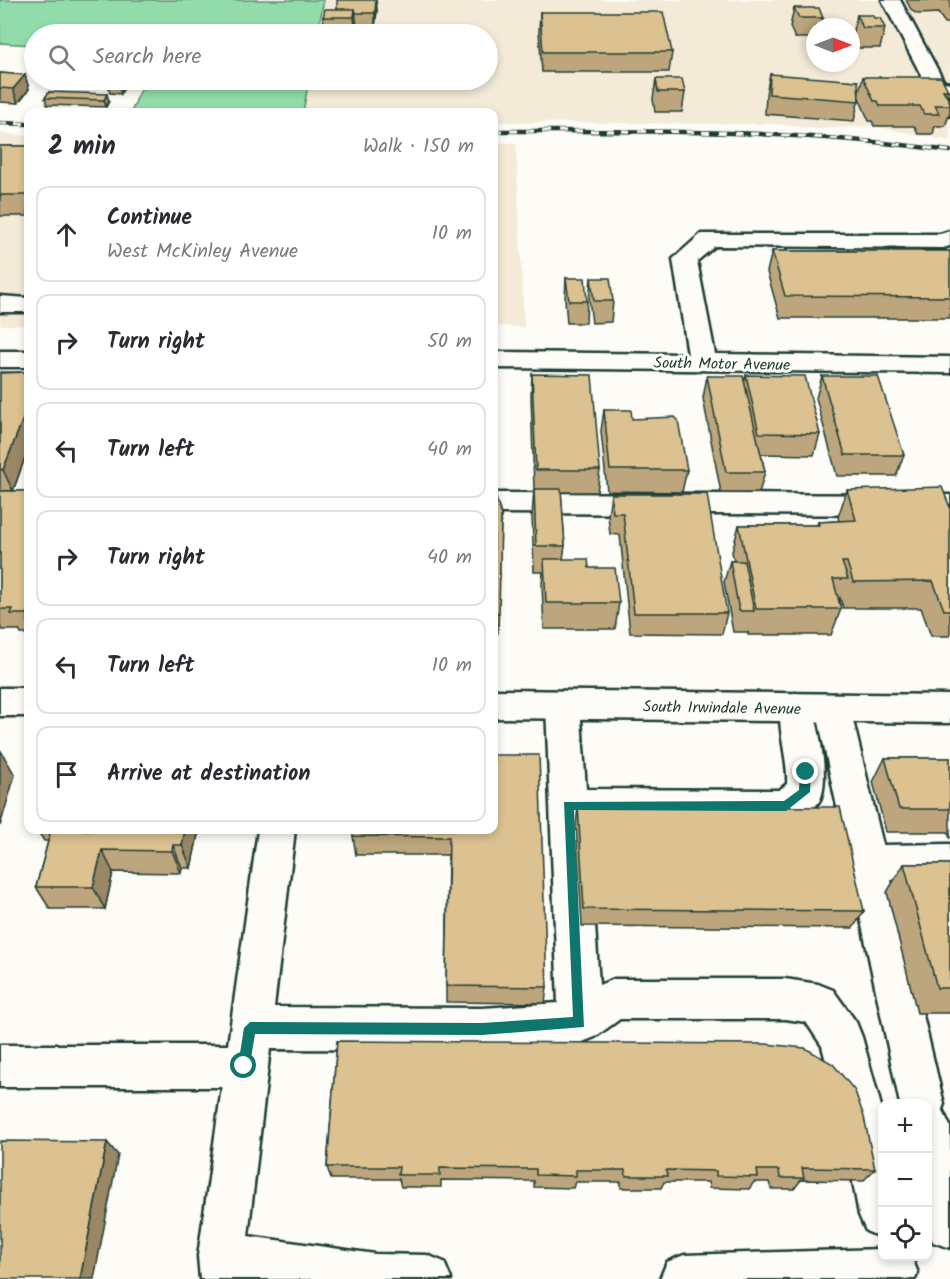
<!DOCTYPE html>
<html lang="en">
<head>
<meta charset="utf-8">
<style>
	:root { --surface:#fff; --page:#f2f2f3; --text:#2b2b33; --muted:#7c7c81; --line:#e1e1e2 }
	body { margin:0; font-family:Kalam,sans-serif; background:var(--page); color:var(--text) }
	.controls { position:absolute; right:18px; bottom:18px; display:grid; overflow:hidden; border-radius:12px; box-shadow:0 3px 9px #0003 }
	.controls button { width:54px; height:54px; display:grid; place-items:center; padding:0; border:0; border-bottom:2px solid var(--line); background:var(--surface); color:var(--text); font:30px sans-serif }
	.compass { position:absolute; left:806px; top:18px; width:54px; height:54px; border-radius:50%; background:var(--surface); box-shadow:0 3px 9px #0003; rotate:90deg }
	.stop { position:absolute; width:18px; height:18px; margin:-14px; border:4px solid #0f766e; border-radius:50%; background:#fff }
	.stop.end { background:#0f766e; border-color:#fff; box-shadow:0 2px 6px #0008 }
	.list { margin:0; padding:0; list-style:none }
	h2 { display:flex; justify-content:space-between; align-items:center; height:78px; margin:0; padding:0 24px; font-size:26px }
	h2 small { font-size:20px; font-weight:400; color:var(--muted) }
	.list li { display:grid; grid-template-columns:39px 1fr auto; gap:18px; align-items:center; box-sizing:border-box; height:96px; margin:0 12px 12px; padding:0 12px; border:2px solid var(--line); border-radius:12px }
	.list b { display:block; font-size:22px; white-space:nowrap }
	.list p { margin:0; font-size:20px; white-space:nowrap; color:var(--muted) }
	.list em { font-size:20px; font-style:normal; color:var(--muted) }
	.icon { flex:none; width:33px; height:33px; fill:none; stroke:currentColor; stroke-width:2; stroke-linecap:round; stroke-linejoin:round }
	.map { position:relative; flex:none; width:950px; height:1279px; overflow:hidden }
	.search { position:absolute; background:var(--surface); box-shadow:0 3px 9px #0003; left:24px; top:24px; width:474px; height:66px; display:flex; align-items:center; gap:15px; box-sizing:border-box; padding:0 21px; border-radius:33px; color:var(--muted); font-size:22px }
	.panel { position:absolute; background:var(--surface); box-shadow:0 3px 9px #0003; left:24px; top:108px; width:474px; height:726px; border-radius:12px }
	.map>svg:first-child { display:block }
</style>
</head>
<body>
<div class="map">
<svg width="950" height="1279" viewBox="0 0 950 1279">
	<rect width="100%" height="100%" fill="#fdfcf7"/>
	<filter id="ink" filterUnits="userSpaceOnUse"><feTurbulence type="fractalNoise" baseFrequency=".0167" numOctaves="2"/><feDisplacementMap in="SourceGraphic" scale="12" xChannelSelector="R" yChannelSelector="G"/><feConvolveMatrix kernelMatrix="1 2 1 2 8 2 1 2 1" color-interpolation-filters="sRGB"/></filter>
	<g filter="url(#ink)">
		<path fill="#f3ead8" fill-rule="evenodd" d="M324,0H950V141L873,126L816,129L774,124L494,122V112H302L308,80H488V34H317ZM815,27H851V63H815Z
			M0,133L28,136V325H0Z
			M494,143H516L524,327L494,326Z"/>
		<path fill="#92dcab" stroke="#588c70" stroke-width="1.5" d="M0,0H324L317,34H34V45L0,43Z
			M145,80H309L303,112H131Z"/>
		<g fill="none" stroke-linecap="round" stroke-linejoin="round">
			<g stroke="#1f3d34" stroke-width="5">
				<path id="minor" d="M882,0H900L944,82L950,83V95L929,90Z
					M950,231V246L943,248L715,246L697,261L715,354L950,357V373L494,368V352L688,354L673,259L701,234H940Z
					M0,296L28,298V312H0Z
					M0,351H28V367H0Z
					M494,493L950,495V515L494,513Z
					M563,691L575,695L580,705L586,789L779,790L787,784C789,758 773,719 784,697L796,693L808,697C818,716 832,785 818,803C811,812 797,818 786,822L588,821L599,985L614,979H785L818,984L833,990L856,1022L862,1037L882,1110V1238L866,1231L859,1215L843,1127L822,1046L806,1022L785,1019H620L595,1037L580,1043L482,1050L270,1049L248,1236L375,1254L427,1255L444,1262L451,1279H200L198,1256L222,1087H0V1045H228L258,830H295L274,1007L482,1008L558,1003L546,705L551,695Z
					M833,694L845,698L850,708L883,845L950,844V878L891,880L944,1104L942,1109L950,1126V1248L933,1242L928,1227V1104H900L816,708L821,698Z
					M882,1249V1256H911L918,1273L915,1279H660L667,1262L684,1255Z"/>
			</g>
			<g stroke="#1f3d34" stroke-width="5">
				<path id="major" d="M0,688H28V716H0Z
					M494,690L950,695V723L494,718Z"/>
			</g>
			<use href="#minor" fill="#fdfcf7" fill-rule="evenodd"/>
			<use href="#major" fill="#fdfcf7" fill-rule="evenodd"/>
			<g stroke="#1f3d34" stroke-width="4.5">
				<path id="rail" d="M0,123L28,124
					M494,131C647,131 798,129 950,151"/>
			</g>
			<use href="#rail" stroke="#fdfcf7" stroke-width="3" stroke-dasharray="8" stroke-linecap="butt"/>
		</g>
		<path fill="#bda67d" stroke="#1f3d34" stroke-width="1.5" d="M376,0L377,11L375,26H357L356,34H325L323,17L337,9Z
			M906,0H950V23H945L938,13L918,14L912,11Z
			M794,8L823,18L822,27H815V38H795L790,27Z
			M540,12L672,52L669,72H542L539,31Z
			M857,15L874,18L885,28L880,48H858L852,34Z
			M0,73L25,75L29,89L18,103L0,102Z
			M770,74L858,95L863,77L948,90L946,95L948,98L950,90V118L949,115L945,126H935L933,134H918L914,126H874L872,121H869L859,98L854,121L765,114L766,94Z
			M656,79L685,92L682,112H655L653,99Z
			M127,80L121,94L110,93L108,86Z
			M49,92L109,101L106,107L47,105L45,98Z
			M0,146H28V216H0Z
			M772,251H950V318H780L767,272Z
			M566,278L587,301L586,323H567L565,299Z
			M591,278L613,301L611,322L592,323L589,299Z
			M0,372H28V449L13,491H0Z
			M532,374L600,470L597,492H561L565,546L563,559L589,568L619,603L615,629H544L542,585L543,572H534L532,516L534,489L531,396Z
			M746,375L820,434L814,455L761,454L765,472L759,493H721L703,398L707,376L744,382Z
			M822,376L904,455L896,476H837L816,398Z
			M604,410L632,419L687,470L682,492L607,491L601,431Z
			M847,490L950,505V636H931L921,608H843L840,598L839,602L841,609L831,635H748V632H733L724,582L730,561H734L732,552L739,525H817L818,522L839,521L838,517Z
			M0,491H28V634H21L19,630H2L0,626Z
			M494,494L501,515L498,633H494Z
			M611,494L727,613L722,634L630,633L620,535L610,534L608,515Z
			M885,758H950V839L948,832H886L873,782Z
			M578,806L864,911L853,928L582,926L576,825Z
			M37,830H199L191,868H182L181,873L113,872L105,909H50L36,887L48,841H44Z
			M494,830L547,987L545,1003L446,1002V986L448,855H356L353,836Z
			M904,864H950V1013H917L887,892Z
			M337,1041L875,1169L863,1181L801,1180L794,1189H771L769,1182H754L749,1189L709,1188L708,1182H664L661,1188H621V1182H575L573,1188L534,1187V1181L441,1180V1187H401L399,1179H331L327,1167Z"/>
		<path fill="#9a8766" stroke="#1f3d34" stroke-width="1.5" d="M376,0L377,11L375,26V13Z
			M355,9L357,28L356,34L354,17Z
			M25,75L29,89L18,103L13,89Z
			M122,80H127L121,94L119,86Z
			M107,94L109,101L106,107L104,100Z
			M28,406V449L13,491L3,470Z
			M1,751L15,775L0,826V755Z
			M185,830H199L191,868L182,845Z
			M173,845L182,868L181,873L172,851Z
			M102,850L113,872L105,909L93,887Z
			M107,1142L118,1155L94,1279H80Z"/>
		<path fill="#dcc191" stroke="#1f3d34" stroke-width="1.5" d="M337,0H376L375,13H356L355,9H337Z
			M794,8H819L823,18H799Z
			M325,9H355L354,17H323Z
			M540,12H663L672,52H543Z
			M857,15H872L874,18H880L885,28H863Z
			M0,73L25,75L13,89L0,88Z
			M770,74L858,81L859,101L769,94Z
			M863,77H941L948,90H943L950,102V105H935L939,114H924L920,106H880L878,101H874Z
			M656,79H682L685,92H658Z
			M112,80H122L119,86H108Z
			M49,92L107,94L104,100L45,98Z
			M0,146H28V195H0Z
			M772,251H950V297L785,296Z
			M566,278H585L587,301H569Z
			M591,278H610L613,301H594Z
			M28,372V406L3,470L0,469V373Z
			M532,374L592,375L600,470H536Z
			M746,375L805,376L820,434L759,433Z
			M707,376H743L765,472H726Z
			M822,376H878L904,455H845Z
			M604,410H631L632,419L675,417L678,420L687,470H610Z
			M942,487L949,505H950V610H944L933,581L853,582L847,562H842L848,579H833L841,609H756L739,525H819L818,522L856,520L847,490Z
			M534,489H561L565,546H536Z
			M0,491H28V614H11L13,609H0Z
			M494,494H495L501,515L499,613H494Z
			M611,494H707L727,613H634L623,513H613Z
			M544,559H588L589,568H615L619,603H546Z
			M730,561H744L754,611H739Z
			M494,755H539L547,987L446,986L449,837L353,836V830H494Z
			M885,758H950V809H899Z
			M578,806L840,807L864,911L584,909Z
			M51,830H185L182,845H173L172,851L102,850L93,887H36Z
			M904,864H950V988H937Z
			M337,1041L765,1044L805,1048L833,1064L855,1091L864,1117L875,1169L802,1168L804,1178H780L779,1170H757L758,1177L716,1176V1171L666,1170L667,1176H626L625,1170H576V1176L536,1175V1169L440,1168V1175H398L399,1167H327Z
			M0,1141L107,1142L80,1279H0Z"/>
	</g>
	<path fill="#0f766e" d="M806,767L811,772L810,792L786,811L574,810L584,1027L482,1035L255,1034L249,1070H240L238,1066L244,1028L250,1022L482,1023L573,1017L564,802L784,801L799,790L800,772Z"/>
	<g text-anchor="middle" stroke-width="6" stroke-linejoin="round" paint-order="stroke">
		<g font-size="16" fill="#1f3d34" stroke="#fdfcf7">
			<text transform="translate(722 363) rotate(1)" y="6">South Motor Avenue</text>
			<text transform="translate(722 707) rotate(1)" y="6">South Irwindale Avenue</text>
		</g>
	</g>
</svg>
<div class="controls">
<button>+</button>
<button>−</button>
<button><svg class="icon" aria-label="locate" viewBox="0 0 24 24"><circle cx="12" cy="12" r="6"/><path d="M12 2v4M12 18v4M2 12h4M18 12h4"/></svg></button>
</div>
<svg class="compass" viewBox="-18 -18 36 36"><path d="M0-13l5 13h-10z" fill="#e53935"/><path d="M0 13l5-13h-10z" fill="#7c7c81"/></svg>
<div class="stop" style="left:244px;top:1066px"></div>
<div class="stop end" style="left:806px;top:772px"></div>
<div class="search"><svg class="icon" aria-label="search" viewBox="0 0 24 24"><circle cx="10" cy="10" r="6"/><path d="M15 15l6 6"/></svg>Search here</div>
<section class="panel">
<h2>2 min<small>Walk · 150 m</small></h2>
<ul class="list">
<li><svg class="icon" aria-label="ahead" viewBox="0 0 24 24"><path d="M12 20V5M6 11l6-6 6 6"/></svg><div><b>Continue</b><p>West McKinley Avenue</p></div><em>10 m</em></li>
<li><svg class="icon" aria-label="right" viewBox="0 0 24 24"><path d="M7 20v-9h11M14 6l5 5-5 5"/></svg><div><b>Turn right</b></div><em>50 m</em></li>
<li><svg class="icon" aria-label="left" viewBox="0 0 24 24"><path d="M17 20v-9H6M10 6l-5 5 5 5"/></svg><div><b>Turn left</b></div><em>40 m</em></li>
<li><svg class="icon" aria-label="right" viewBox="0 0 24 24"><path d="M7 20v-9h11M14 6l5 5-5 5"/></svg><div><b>Turn right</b></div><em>40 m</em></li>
<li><svg class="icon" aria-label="left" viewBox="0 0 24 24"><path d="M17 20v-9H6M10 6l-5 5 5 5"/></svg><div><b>Turn left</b></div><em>10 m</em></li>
<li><svg class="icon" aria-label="arrive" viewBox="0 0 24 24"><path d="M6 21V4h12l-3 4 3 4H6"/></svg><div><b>Arrive at destination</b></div></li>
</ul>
</section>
</div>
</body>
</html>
